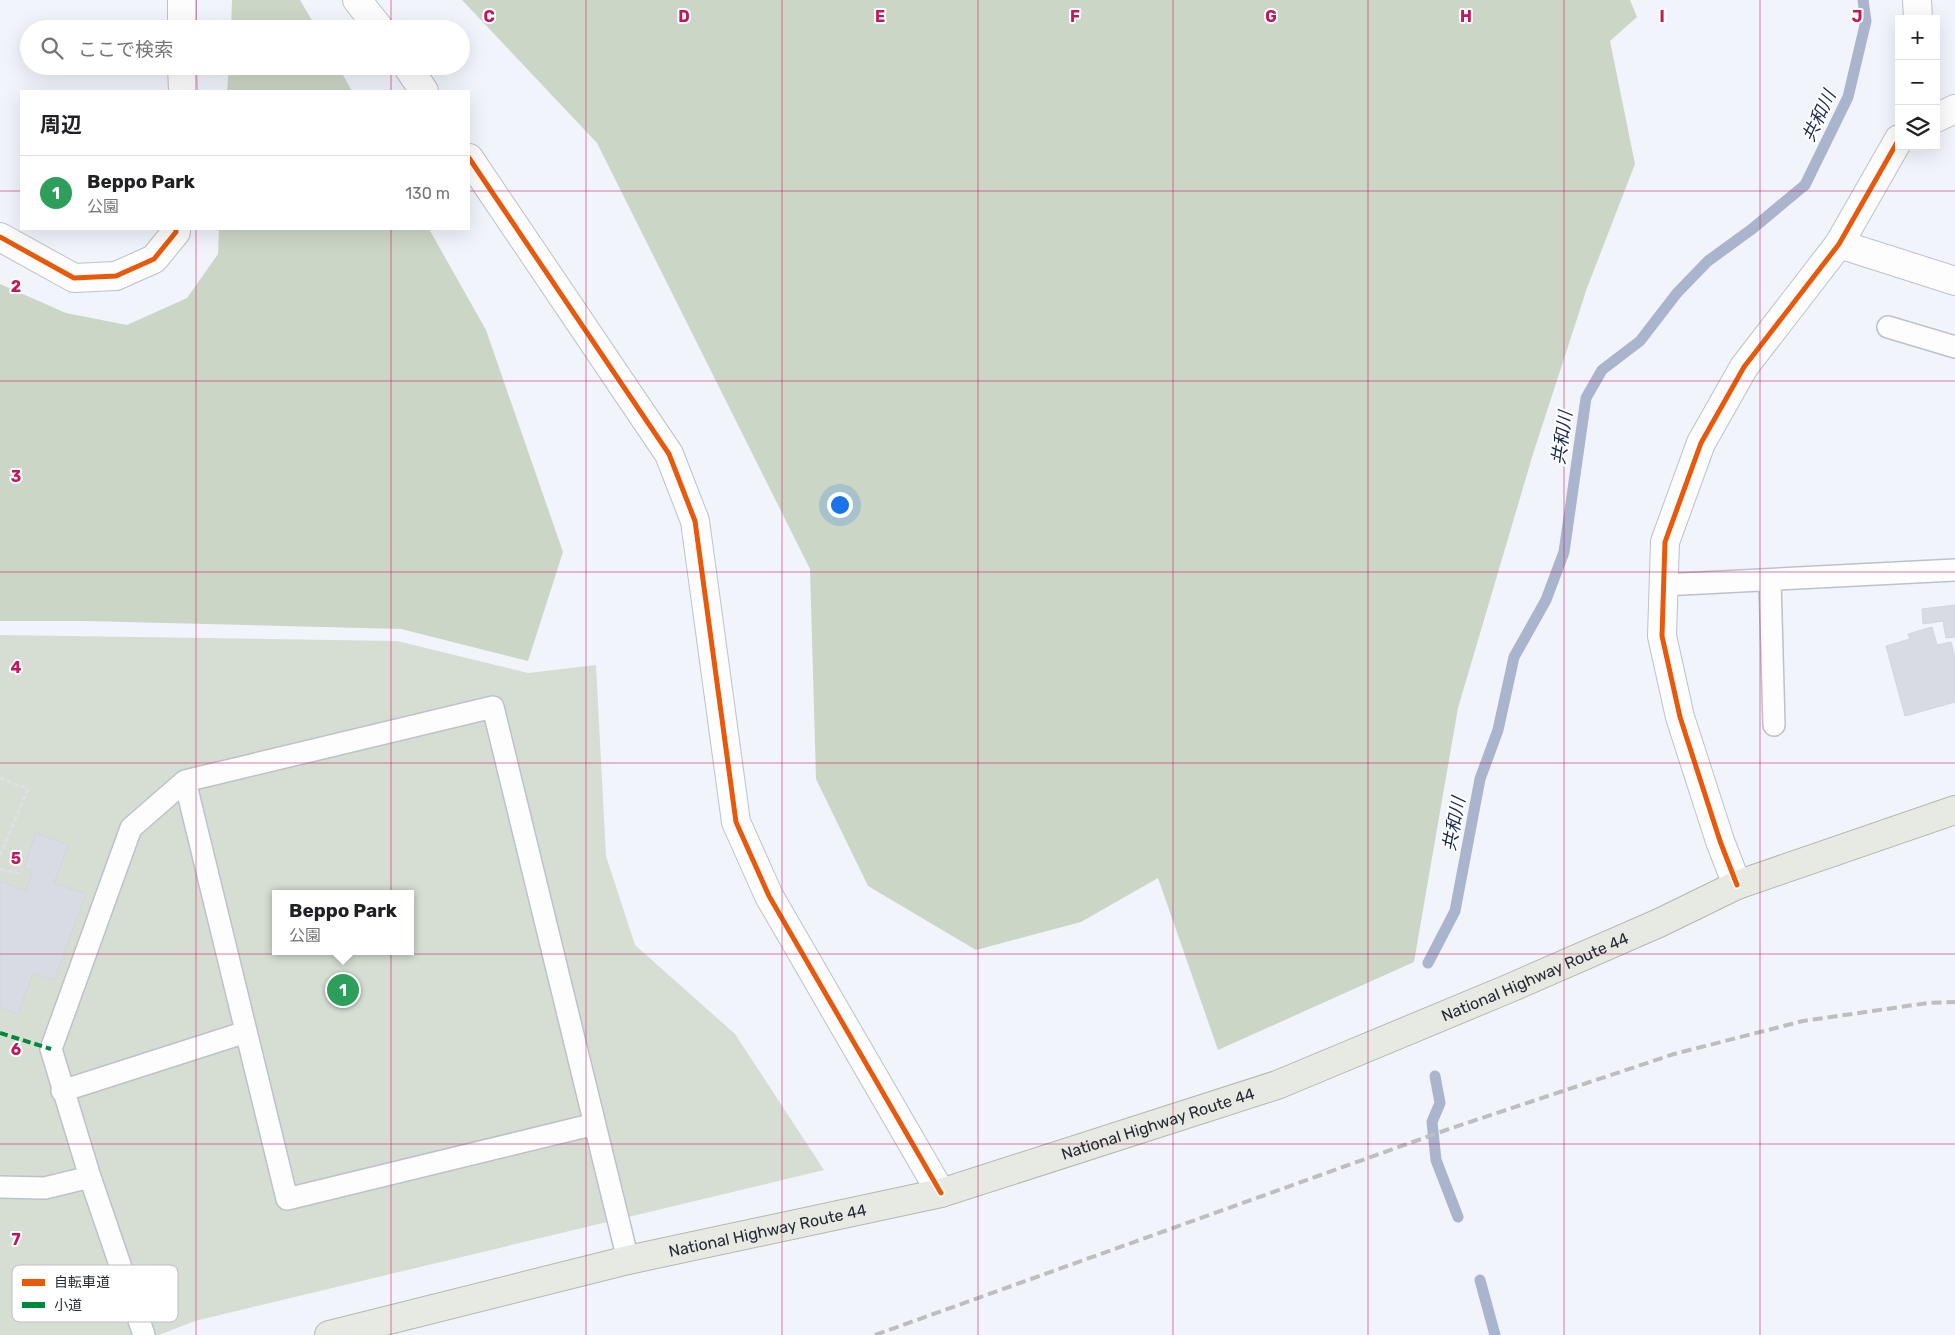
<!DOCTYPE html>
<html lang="ja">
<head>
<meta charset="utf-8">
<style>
	:root { --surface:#fff; --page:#f2f2f2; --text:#202124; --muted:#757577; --line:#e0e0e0; --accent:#b45309 }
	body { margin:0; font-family:Rubik,"Noto Sans JP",sans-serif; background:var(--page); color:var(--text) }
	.controls { position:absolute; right:15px; top:15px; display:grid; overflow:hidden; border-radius:0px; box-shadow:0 5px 20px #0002 }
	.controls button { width:45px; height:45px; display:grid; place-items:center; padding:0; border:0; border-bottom:1px solid var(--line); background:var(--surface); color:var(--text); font:25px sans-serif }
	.you { position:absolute; left:839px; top:504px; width:18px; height:18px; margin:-12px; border:4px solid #fff; border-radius:50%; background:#1a73e8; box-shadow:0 0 0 8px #1a73e833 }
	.badge { display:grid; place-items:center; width:32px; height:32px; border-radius:50%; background:var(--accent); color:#fff; font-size:16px; font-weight:700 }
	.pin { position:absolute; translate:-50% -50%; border:2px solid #fff; box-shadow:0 1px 5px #0006 }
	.popup { position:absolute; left:272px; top:890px; width:142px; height:65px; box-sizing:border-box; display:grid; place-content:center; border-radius:0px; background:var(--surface); filter:drop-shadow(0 1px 4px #0005); font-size:16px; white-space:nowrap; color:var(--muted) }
	.popup b { font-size:19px; color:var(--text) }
	.popup::after { content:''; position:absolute; left:50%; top:100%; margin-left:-10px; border:10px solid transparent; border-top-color:var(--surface) }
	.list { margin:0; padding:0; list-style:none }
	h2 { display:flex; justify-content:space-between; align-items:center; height:65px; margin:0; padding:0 20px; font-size:21px }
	h2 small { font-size:16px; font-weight:400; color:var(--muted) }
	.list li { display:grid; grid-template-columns:32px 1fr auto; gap:15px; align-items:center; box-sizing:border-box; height:75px; padding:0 20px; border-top:1px solid var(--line) }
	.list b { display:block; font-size:19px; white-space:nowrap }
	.list p { margin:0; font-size:16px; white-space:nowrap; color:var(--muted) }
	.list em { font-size:16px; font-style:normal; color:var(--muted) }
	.icon { flex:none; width:28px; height:28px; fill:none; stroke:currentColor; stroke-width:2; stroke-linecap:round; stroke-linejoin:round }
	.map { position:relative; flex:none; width:1955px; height:1335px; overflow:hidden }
	.search { position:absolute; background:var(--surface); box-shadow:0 5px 20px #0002; left:20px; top:20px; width:450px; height:55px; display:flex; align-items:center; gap:12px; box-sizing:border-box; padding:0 18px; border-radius:28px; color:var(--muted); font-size:19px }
	.panel { position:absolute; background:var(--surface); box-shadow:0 5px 20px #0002; left:20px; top:90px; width:450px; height:140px; border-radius:0px }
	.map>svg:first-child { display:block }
</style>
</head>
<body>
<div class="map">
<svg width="1955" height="1335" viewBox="0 0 1955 1335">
	<rect width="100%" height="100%" fill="#f2f4fb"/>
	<path fill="#d6ded3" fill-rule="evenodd" d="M0,635L397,641L528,673L596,665L606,856L635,945L735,1034L824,1170L195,1321L159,1335H0ZM276,894H410V951H276Z"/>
	<path fill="#ccd6c6" d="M232,0H300L317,29H231Z
		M462,0H1630L1637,17L1610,41L1635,164L1587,288L1533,454L1458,708L1414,962L1218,1050L1158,878L1081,922L976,950L868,886L816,779L810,569L597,143Z
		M229,66H338L352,91H227Z
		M219,229H429L486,330L563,552L528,661L401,629L85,621H0V284L66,313L127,325L187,298L218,254Z"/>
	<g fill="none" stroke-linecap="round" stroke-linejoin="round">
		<path stroke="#abb4cd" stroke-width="11" d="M1428,963L1455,911L1480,779L1498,730L1514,657L1546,600L1564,552L1586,398L1602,370L1640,341L1677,293L1708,261L1752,229L1805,185L1848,97L1866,21L1863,0
			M1435,1076L1440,1103L1432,1122L1436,1160L1458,1217
			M1480,1280L1495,1335"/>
	</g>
	<path fill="#d8dbe4" stroke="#d2d5de" d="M1955,605V637L1946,638L1943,621L1923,624L1922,609Z
		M1932,627L1937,645L1951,642L1955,658V702L1905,716L1886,646L1910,639L1908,634Z
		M36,833L68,845L54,883L86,894L54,980L33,973L18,1014L0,1007V881L26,891L33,871L24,868Z"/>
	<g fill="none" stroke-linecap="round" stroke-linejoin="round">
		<g stroke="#bec1ca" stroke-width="24">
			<path id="service" d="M1888,327L1955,347
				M1770,580L1774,725
				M1663,585L1955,570
				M62,1091L246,1032
				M595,1124L287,1199L185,781L493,707L628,1260
				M0,1187L45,1188L90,1177
				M144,1335L90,1177L51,1049L131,828L185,781"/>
		</g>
		<g stroke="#bec1ca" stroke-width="30">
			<path id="minor" d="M1936,118L1955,109
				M1737,885L1720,841L1680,717L1662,636L1665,542L1701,443L1744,367L1839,244L1955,281"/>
		</g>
		<g stroke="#bec1ca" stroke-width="30">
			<path id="tertiary" d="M357,0L380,29
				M1917,0L1918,19
				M182,29V0
				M182,66L183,91
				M407,66L424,91
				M469,158L669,454L695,521L736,822L769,896L941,1193
				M0,237L74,278L116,276L154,259L176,232V229
				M1839,244L1899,139"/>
		</g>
		<g stroke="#b2b9b0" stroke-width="30">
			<g id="trunk">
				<path id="s1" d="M329,1335L628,1260L941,1193L1277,1085L1510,988L1659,923L1737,885L1955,810"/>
			</g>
		</g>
		<path stroke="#dee0e2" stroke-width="3" stroke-dasharray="5 2.5" stroke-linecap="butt" d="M0,778L28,789L0,855
			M0,869L21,874"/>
		<use href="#service" stroke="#fdfdfe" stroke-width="21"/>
		<use href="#minor" stroke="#fdfdfe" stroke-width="28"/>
		<use href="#tertiary" stroke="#fdfdfe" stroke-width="28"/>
		<use href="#trunk" stroke="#e6eae2" stroke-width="28"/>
		<path stroke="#bcbec0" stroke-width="4" stroke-dasharray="10 5" stroke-linecap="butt" d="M875,1335L1446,1130L1674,1054L1803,1021L1928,1003L1955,1002"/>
		<path stroke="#00873e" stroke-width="4" stroke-dasharray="8 4" stroke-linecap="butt" d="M0,1033L51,1049"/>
		<g stroke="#fff" stroke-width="8">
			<path id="cycleway" d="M469,158L669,454L695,521L736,822L769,896L941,1193
				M0,237L74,278L116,276L154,259L176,232V229
				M1737,885L1720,841L1680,717L1662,636L1665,542L1701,443L1744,367L1839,244L1899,139"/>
		</g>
		<use href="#cycleway" stroke="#e8590c" stroke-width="5"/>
	</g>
	<path fill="none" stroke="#c2185b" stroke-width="1" stroke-opacity="0.55" d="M196,0V29M391,0V29M586,0V1335M782,0V1335M978,0V1335M1173,0V1335M1368,0V1335M1564,0V1335M1760,0V1335M196,66V91M391,66V91M0,191H21M469,191H1955M196,229V1335M391,229V1335M0,381H1955M0,572H1955M0,763H1955M0,954H1955M0,1144H1955"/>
	<g text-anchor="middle" stroke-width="4" stroke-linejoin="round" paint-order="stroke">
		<g font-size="16" fill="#262b36" stroke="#fff">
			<text dy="6" stroke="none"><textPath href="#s1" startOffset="1261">National Highway Route 44</textPath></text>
			<text dy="6" stroke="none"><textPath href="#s1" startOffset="856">National Highway Route 44</textPath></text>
			<text dy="6" stroke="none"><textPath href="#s1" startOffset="451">National Highway Route 44</textPath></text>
		</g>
		<g font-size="18" font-style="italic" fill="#192751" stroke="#fff">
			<text transform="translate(1819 116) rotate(-65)" y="6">共和川</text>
			<text transform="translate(1562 438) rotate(-82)" y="6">共和川</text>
			<text transform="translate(1454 824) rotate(-79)" y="6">共和川</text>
		</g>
	</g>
	<rect x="12" y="1265" width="166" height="57" rx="8" fill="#fff" stroke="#bebfc3" stroke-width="1"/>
	<rect x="22" y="1279" width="23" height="7" fill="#e8590c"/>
	<rect x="22" y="1302" width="23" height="6" fill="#00873e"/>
	<g font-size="14" fill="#262b36">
		<text x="54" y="1287">自転車道</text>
		<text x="54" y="1310">小道</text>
	</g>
	<g font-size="16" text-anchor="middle" font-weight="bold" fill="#c2185b" stroke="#fff" stroke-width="4" stroke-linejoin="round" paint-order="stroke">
		<text x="489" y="22">C</text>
		<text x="684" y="22">D</text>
		<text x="880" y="22">E</text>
		<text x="1075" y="22">F</text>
		<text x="1271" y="22">G</text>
		<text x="1466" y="22">H</text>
		<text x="1662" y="22">I</text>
		<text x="1857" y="22">J</text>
		<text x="16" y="292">2</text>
		<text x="16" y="482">3</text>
		<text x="16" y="673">4</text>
		<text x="16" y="864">5</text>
		<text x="16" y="1055">6</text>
		<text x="16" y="1245">7</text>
	</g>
</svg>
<div class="controls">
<button>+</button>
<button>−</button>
<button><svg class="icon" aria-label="layers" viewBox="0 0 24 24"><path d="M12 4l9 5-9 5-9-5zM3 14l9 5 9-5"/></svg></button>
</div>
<div class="you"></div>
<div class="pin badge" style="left:343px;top:990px;background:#2e9e5b">1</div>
<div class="popup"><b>Beppo Park</b>公園</div>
<div class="search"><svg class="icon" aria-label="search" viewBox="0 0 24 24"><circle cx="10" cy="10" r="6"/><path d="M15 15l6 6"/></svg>ここで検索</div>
<section class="panel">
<h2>周辺<small></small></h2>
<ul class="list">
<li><span class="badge" style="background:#2e9e5b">1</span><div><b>Beppo Park</b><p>公園</p></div><em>130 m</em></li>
</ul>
</section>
</div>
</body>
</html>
